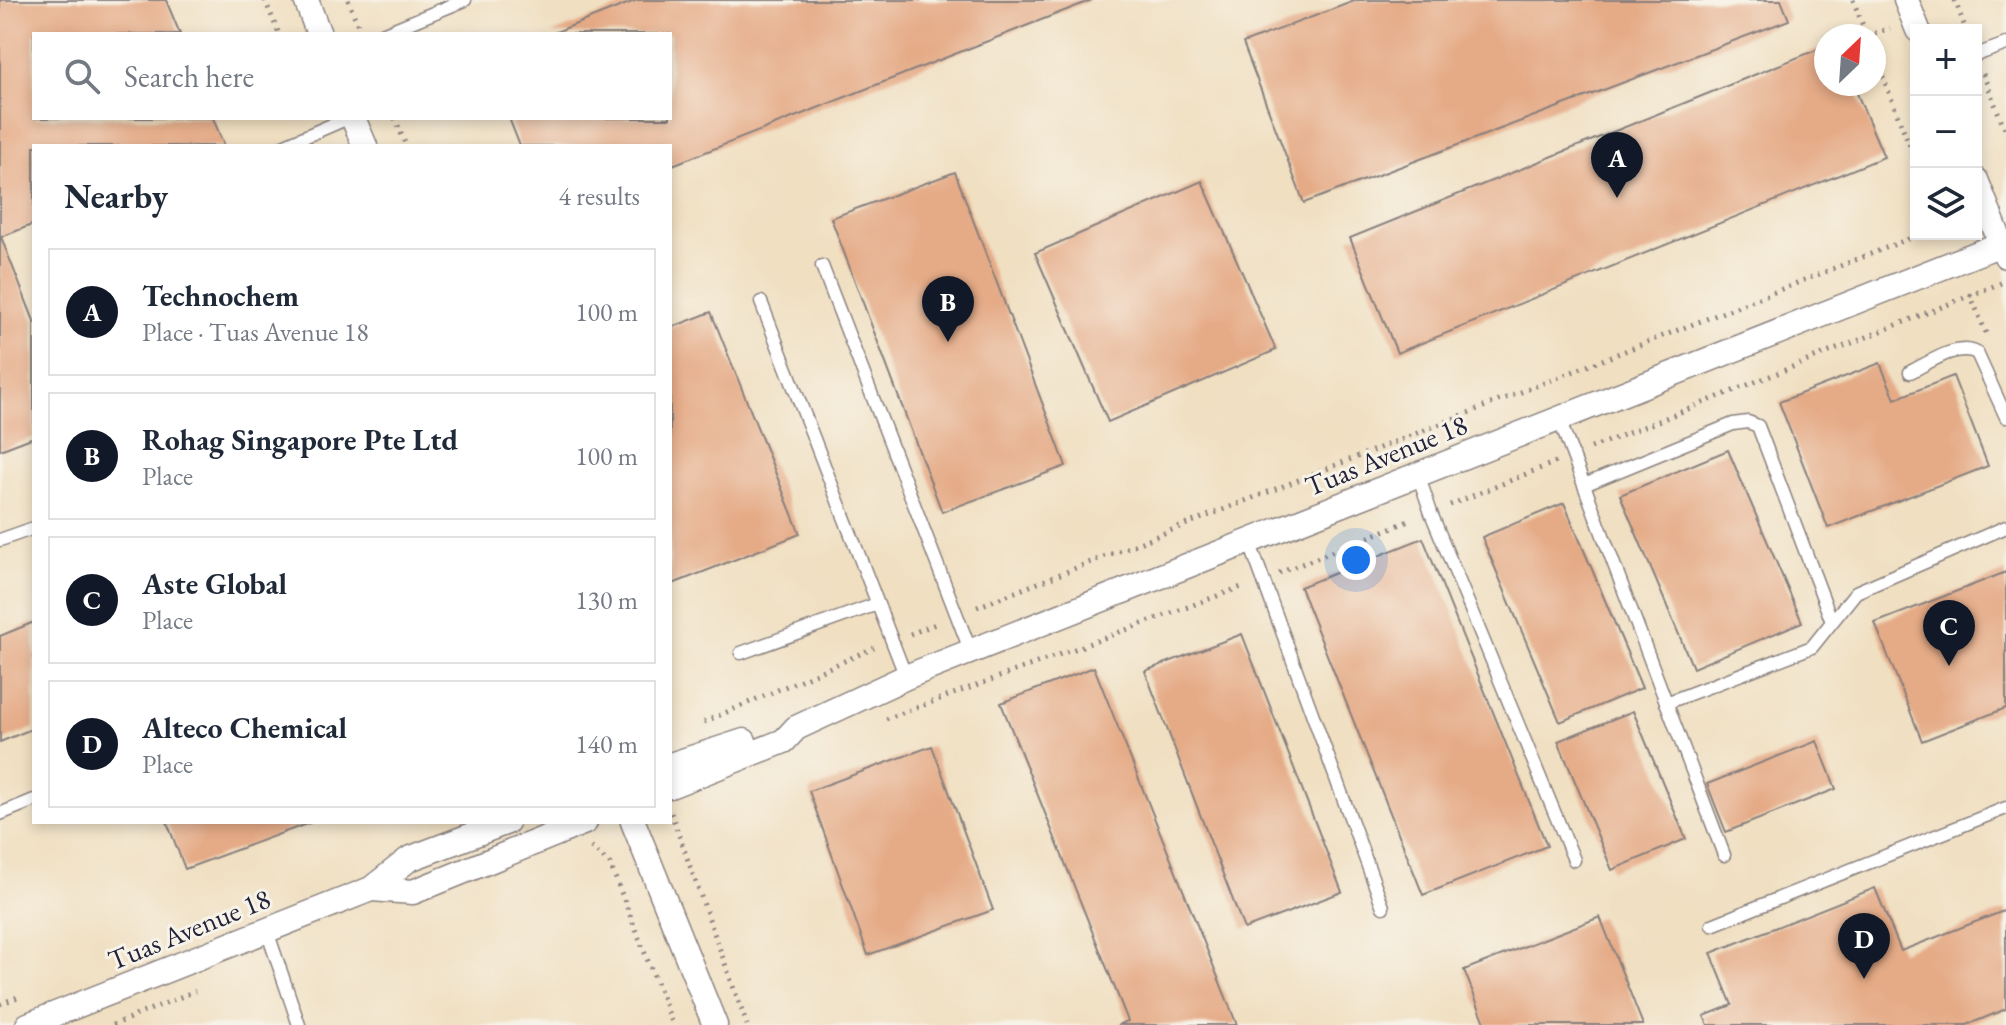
<!DOCTYPE html>
<html lang="en">
<head>
<meta charset="utf-8">
<style>
	:root { --surface:#fff; --page:#f6f6f7; --text:#1f2937; --muted:#747a83; --line:#e0e1e3; --accent:#111827 }
	body { margin:0; font-family:"EB Garamond",serif; background:var(--page); color:var(--text) }
	.controls { position:absolute; right:24px; top:24px; display:grid; overflow:hidden; border-radius:0px; box-shadow:0 4px 12px #0003 }
	.controls button { width:72px; height:72px; display:grid; place-items:center; padding:0; border:0; border-bottom:2px solid var(--line); background:var(--surface); color:var(--text); font:40px sans-serif }
	.compass { position:absolute; left:1814px; top:24px; width:72px; height:72px; border-radius:50%; background:var(--surface); box-shadow:0 4px 12px #0003; rotate:25deg }
	.you { position:absolute; left:1356px; top:560px; width:28px; height:28px; margin:-20px; border:6px solid #fff; border-radius:50%; background:#1a73e8; box-shadow:0 0 0 12px #1a73e833 }
	.badge { display:grid; place-items:center; width:52px; height:52px; border-radius:50%; background:var(--accent); color:#fff; font-size:26px; font-weight:700 }
	.pin { position:absolute; translate:-50% -66px; filter:drop-shadow(0 2px 4px #0008) }
	.pin::after { content:''; position:absolute; top:42px; width:28px; height:24px; background:inherit; clip-path:polygon(0 0,100% 0,50% 100%) }
	.list { margin:0; padding:0; list-style:none }
	h2 { display:flex; justify-content:space-between; align-items:center; height:104px; margin:0; padding:0 32px; font-size:34px }
	h2 small { font-size:26px; font-weight:400; color:var(--muted) }
	.list li { display:grid; grid-template-columns:52px 1fr auto; gap:24px; align-items:center; box-sizing:border-box; height:128px; margin:0 16px 16px; padding:0 16px; border:2px solid var(--line); border-radius:0px }
	.list b { display:block; font-size:30px; white-space:nowrap }
	.list p { margin:0; font-size:26px; white-space:nowrap; color:var(--muted) }
	.list em { font-size:26px; font-style:normal; color:var(--muted) }
	.icon { flex:none; width:44px; height:44px; fill:none; stroke:currentColor; stroke-width:2; stroke-linecap:round; stroke-linejoin:round }
	.map { position:relative; flex:none; width:2006px; height:1025px; overflow:hidden }
	.search { position:absolute; background:var(--surface); box-shadow:0 4px 12px #0003; left:32px; top:32px; width:640px; height:88px; display:flex; align-items:center; gap:20px; box-sizing:border-box; padding:0 28px; border-radius:0px; color:var(--muted); font-size:30px }
	.panel { position:absolute; background:var(--surface); box-shadow:0 4px 12px #0003; left:32px; top:144px; width:640px; height:680px; border-radius:0px }
	.map>svg:first-child { display:block }
</style>
</head>
<body>
<div class="map">
<svg width="2006" height="1025" viewBox="0 0 2006 1025">
	<rect width="100%" height="100%" fill="#f7f3e8"/>
	<filter id="ink" filterUnits="userSpaceOnUse"><feTurbulence type="fractalNoise" baseFrequency=".0125" numOctaves="2"/><feDisplacementMap in="SourceGraphic" scale="16" xChannelSelector="R" yChannelSelector="G"/><feConvolveMatrix kernelMatrix="1 2 1 2 8 2 1 2 1" color-interpolation-filters="sRGB"/></filter>
	<filter id="wash" filterUnits="userSpaceOnUse"><feTurbulence type="fractalNoise" baseFrequency=".006" numOctaves="4" result="noise"/><feDisplacementMap in="SourceGraphic" scale="32" xChannelSelector="R" yChannelSelector="G"/><feGaussianBlur stdDeviation="1.8" result="paint"/><feColorMatrix in="noise" values="0 0 0 0 0 0 0 0 0 0 0 0 0 0 0 0 0 1.4 0 .05"/><feComposite in="paint" operator="in"/></filter>
	<g filter="url(#wash)">
		<rect width="100%" height="100%" fill="#f0dfc1"/>
		<g id="blocks">
			<path fill="#e5aa86" d="M0,0H166L180,34H34V118H213L224,146H34V224L1,237L34,321V437L0,450Z
				M637,0H1092L670,166V146H520L509,118H670V34H551Z
				M1357,0H1781L1789,20L1304,203L1243,43Z
				M1826,46V84H1853L1884,157L1397,353L1350,238Z
				M955,172L1066,466L942,512L831,218Z
				M1202,181L1276,350L1108,422L1035,253Z
				M711,312L800,534L670,585V328Z
				M1880,363L1895,399L1953,376L1988,466L1828,528L1779,402Z
				M1728,450L1802,622L1693,668L1620,495Z
				M1564,503L1642,688L1560,722L1482,537Z
				M1423,538L1547,846L1423,895L1300,587Z
				M2006,572V708L1922,741L1875,623Z
				M34,622V728L0,742V636Z
				M1242,634L1342,892L1244,929L1145,671Z
				M1094,667L1237,1025H1118L1128,1021L1001,703Z
				M1633,711L1686,839L1612,870L1558,741Z
				M1817,741L1836,789L1726,832L1707,784Z
				M932,746L993,910L868,955L809,791Z
				M167,822H312L185,869Z
				M1875,888L1901,951L2006,910V1009L1967,1025H1708L1704,1016L1732,1005L1711,953Z
				M1600,917L1643,1025H1486L1464,970Z"/>
		</g>
	</g>
	<g filter="url(#ink)">
		<use href="#blocks" fill-opacity="0" stroke="#89807e" stroke-width="2"/>
		<g fill="none" stroke-linecap="round" stroke-linejoin="round">
			<g stroke="#89807e" stroke-width="15">
				<path id="service" d="M382,34L465,0
					M1976,55L2006,44
					M283,146L348,118
					M822,266L971,652
					M761,302L906,677
					M1910,372C1929,363 1957,342 1977,353L2006,417
					M1559,419L1724,855
					M1418,474L1431,513L1574,860
					M1584,485L1733,424L1748,422L1758,426L1832,622
					M0,540L34,528
					M1249,541L1383,907
					M741,653L877,604
					M1666,703L1812,647L1856,592L2006,527
					M0,814L34,800
					M1712,925L2006,808
					M267,931L299,1025"/>
			</g>
			<g stroke="#89807e" stroke-width="27">
				<path id="minor" d="M306,0L319,34
					M1906,0L1918,30
					M353,118L365,146
					M1976,180L2006,256
					M670,765L744,741
					M670,786L784,741L796,728L906,677L2001,244
					M633,822L715,1025
					M371,889L413,892L585,822
					M28,1025L371,889L409,859L507,822"/>
			</g>
			<path stroke="#89807e" stroke-width="5" stroke-dasharray="2 6" stroke-linecap="butt" d="M265,0L279,34
				M348,0L361,33
				M1853,0L1867,36
				M1955,0L1966,30
				M1867,36L1890,28
				M1874,54L1916,162
				M1983,74L2006,132
				M395,118L406,146
				M1970,294L1986,333
				M1591,448L2001,283
				M1450,505L1556,462
				M1279,573L1411,520
				M977,607L1921,234
				M910,634L938,623
				M886,719L1244,586
				M704,722L874,648
				M671,813L747,1025
				M591,847L610,864L673,1025
				M0,1004L18,997
				M113,1025L195,991"/>
			<use href="#service" stroke="#fff" stroke-width="12"/>
			<use href="#minor" stroke="#fff" stroke-width="24"/>
		</g>
	</g>
	<g text-anchor="middle" stroke-width="6" stroke-linejoin="round" paint-order="stroke">
		<g font-size="28" fill="#22223b" stroke="#f7f3e8">
			<text transform="translate(1386 455) rotate(-22)" y="10">Tuas Avenue 18</text>
			<text transform="translate(189 929) rotate(-22)" y="10">Tuas Avenue 18</text>
		</g>
	</g>
</svg>
<div class="controls">
<button>+</button>
<button>−</button>
<button><svg class="icon" aria-label="layers" viewBox="0 0 24 24"><path d="M12 4l9 5-9 5-9-5zM3 14l9 5 9-5"/></svg></button>
</div>
<svg class="compass" viewBox="-18 -18 36 36"><path d="M0-13l5 13h-10z" fill="#e53935"/><path d="M0 13l5-13h-10z" fill="#747a83"/></svg>
<div class="you"></div>
<div class="pin badge" style="left:1617px;top:198px">A</div>
<div class="pin badge" style="left:948px;top:342px">B</div>
<div class="pin badge" style="left:1949px;top:666px">C</div>
<div class="pin badge" style="left:1864px;top:979px">D</div>
<div class="search"><svg class="icon" aria-label="search" viewBox="0 0 24 24"><circle cx="10" cy="10" r="6"/><path d="M15 15l6 6"/></svg>Search here</div>
<section class="panel">
<h2>Nearby<small>4 results</small></h2>
<ul class="list">
<li><span class="badge">A</span><div><b>Technochem</b><p>Place · Tuas Avenue 18</p></div><em>100 m</em></li>
<li><span class="badge">B</span><div><b>Rohag Singapore Pte Ltd</b><p>Place</p></div><em>100 m</em></li>
<li><span class="badge">C</span><div><b>Aste Global</b><p>Place</p></div><em>130 m</em></li>
<li><span class="badge">D</span><div><b>Alteco Chemical</b><p>Place</p></div><em>140 m</em></li>
</ul>
</section>
</div>
</body>
</html>
